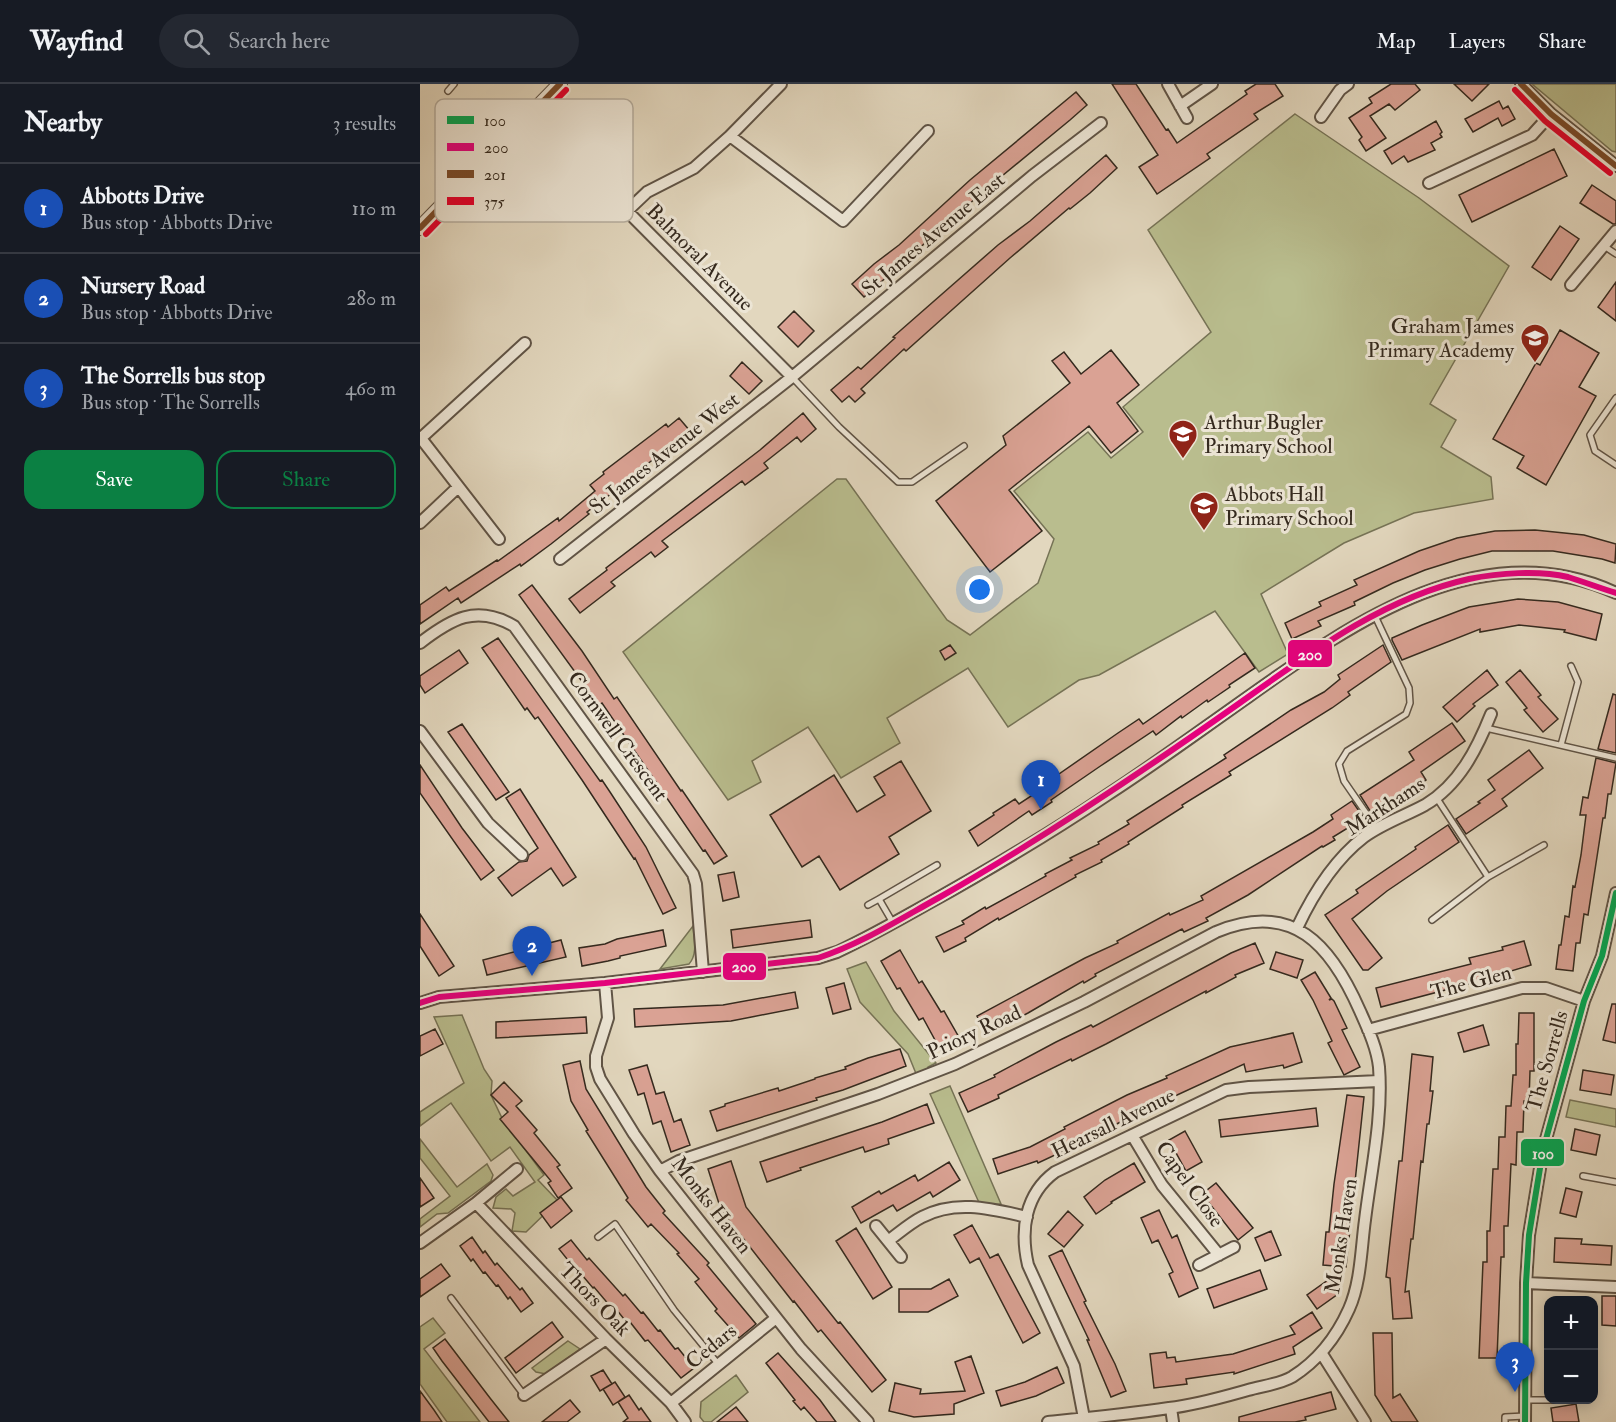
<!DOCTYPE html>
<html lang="en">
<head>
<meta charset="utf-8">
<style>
	:root { --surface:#171b24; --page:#242831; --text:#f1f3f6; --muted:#9ea1a6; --line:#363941; --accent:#0b8043 }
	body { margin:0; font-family:"IM FELL Double Pica",serif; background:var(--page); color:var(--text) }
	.controls { position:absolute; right:18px; bottom:18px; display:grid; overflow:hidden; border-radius:12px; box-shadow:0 3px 15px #0003 }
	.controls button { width:54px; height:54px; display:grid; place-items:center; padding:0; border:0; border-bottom:2px solid var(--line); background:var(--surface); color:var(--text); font:30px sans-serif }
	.you { position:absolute; left:560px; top:506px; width:21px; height:21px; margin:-15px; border:4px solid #fff; border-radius:50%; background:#1a73e8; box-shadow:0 0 0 9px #1a73e833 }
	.badge { display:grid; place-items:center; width:39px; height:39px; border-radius:50%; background:var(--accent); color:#fff; font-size:20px; font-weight:700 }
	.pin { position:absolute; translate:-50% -50px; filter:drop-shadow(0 2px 3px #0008) }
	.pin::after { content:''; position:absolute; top:32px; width:21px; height:18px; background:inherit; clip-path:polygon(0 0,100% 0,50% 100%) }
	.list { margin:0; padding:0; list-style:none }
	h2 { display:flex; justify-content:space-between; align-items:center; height:78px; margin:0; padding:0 24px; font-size:26px }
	h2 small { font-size:20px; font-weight:400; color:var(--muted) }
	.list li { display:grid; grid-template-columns:39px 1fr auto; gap:18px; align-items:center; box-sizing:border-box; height:90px; padding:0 24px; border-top:2px solid var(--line) }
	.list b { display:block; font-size:22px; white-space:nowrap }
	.list p { margin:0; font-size:20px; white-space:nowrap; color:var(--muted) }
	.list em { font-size:20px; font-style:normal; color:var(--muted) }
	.actions { display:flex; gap:12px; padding:18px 24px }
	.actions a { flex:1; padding:14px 0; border:2px solid var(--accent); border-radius:18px; text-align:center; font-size:21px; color:var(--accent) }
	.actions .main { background:var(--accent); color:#fff }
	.icon { flex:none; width:33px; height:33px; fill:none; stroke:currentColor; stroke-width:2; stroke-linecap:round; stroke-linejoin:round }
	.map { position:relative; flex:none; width:1196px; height:1338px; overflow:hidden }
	header { display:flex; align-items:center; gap:36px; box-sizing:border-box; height:84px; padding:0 30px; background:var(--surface); border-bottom:2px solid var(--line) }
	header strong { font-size:28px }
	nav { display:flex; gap:33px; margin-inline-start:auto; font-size:21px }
	.search { width:420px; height:54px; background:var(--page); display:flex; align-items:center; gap:15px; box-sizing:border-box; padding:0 21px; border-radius:33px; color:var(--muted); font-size:22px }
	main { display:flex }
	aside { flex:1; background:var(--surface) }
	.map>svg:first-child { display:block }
</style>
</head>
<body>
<header>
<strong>Wayfind</strong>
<div class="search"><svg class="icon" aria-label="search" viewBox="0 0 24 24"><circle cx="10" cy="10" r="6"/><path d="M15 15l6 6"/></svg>Search here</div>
<nav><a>Map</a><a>Layers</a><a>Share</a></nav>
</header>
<main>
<aside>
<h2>Nearby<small>3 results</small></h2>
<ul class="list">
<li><span class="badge" style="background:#1a4fb4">1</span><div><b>Abbotts Drive</b><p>Bus stop · Abbotts Drive</p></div><em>110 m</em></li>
<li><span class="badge" style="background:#1a4fb4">2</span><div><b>Nursery Road</b><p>Bus stop · Abbotts Drive</p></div><em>280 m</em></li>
<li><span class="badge" style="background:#1a4fb4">3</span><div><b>The Sorrells bus stop</b><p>Bus stop · The Sorrells</p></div><em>460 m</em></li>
</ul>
<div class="actions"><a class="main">Save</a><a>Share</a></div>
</aside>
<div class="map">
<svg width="1196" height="1338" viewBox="0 0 1196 1338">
	<rect width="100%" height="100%" fill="#e2d7be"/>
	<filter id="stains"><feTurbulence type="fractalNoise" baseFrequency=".00333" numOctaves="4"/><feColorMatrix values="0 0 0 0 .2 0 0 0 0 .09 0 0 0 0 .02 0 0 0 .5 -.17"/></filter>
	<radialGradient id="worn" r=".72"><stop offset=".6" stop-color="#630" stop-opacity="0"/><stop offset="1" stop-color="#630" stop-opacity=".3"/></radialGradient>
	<path fill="#b9bd8e" stroke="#767356" stroke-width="1.5" d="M1112,0H1196V68L1192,67Z
		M875,30L999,114L1089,182L1010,320L1036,336L1021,363L1071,393L1073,415L994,429L924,459L841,510L868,570L839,588L795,527L679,591L659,596L588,643L548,584L467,634L480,659L421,694L388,643L332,677L341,698L308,716L203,568L417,395H426L527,536L550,551L618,499L634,455L594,407L668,348L691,374L723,348L703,323L791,248L728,146Z
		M273,842C274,855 278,870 269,880L240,885Z
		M446,878L474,927L516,979L508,983L507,988L497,992L488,970L440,918L427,885Z
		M42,931L64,985L72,997L71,1011L82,1034L124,1091L118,1096L138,1117L106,1148L92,1147L95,1129L91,1125L73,1124L76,1113L86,1105L93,1112L115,1098L90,1063L71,1077L31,1019L0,1042V1028L44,999L14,933Z
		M530,1002L581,1120L561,1123L510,1010Z
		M1150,1016L1196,1025V1043L1146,1033Z
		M0,1055L37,1103L67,1080L73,1091L71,1097L28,1129L17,1130L0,1143V1135L30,1112L0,1074Z
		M13,1234L25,1249L4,1265L60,1338H27L0,1300V1243Z
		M148,1257L160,1265L126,1290L116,1288L112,1284Z
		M316,1291L328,1308L291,1338H284L280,1333L281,1318Z"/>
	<path fill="#daa294" stroke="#34291e" stroke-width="1.5" d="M692,0H716L746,46L748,45L757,59L827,10L825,7L836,0H855L863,12L834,30L838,35L787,70L790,74L737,110L719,83L738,71Z
		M971,0H995L1000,6L975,26L969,20L950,32L966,54L946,67L939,56L942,53L929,34L952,19L949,14Z
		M1034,0H1069L1052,17Z
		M656,8L667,21L650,36L565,106L444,213L432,200L454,180L479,161L550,96Z
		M1079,17L1083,25L1088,22L1095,35L1082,42L1078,34L1053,48L1045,35Z
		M1016,37L1022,48L1020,50L1022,53L1011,59L1015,66L988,78L984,72L972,80L964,67Z
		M1134,65L1147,92L1052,138L1039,111Z
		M686,71L697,84L670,109L650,125L649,124L590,174L486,267L484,265L441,305L445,309L435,318L429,312L422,318L411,306L438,283L441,285L475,254L473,253L578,161L610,137Z
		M1172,101L1196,117V140H1193L1160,119Z
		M1140,142L1159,155L1131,196L1112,183Z
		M1196,198V237L1178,223Z
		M374,227L394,247L378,263L358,243Z
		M1140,246L1179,269L1159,303L1176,312L1126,401L1097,384L1104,372L1073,355L1116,279L1120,281Z
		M691,266L719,301L697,319L718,347L691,369L669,342L589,406L622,447L570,488L516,417L586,361L583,352L650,299L632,277L644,268L661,290Z
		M322,278L342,297L329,310L310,292Z
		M383,329L396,345L381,358L377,353L344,379L348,384L325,401L322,397L242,457L248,463L235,473L231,468L191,498L195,502L160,529L149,515L187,486L186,484L340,366Z
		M259,334L270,347L195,405L196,406L167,428L169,430L131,460L101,482L100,480L41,519L38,514L0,540V521L26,503L29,507L77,476L78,477L138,434L139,437L175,407L170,401L184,390L183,388L246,340L248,343Z
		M1115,446L1164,451L1196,460L1195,479L1182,475L1133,467H1072L1040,475L1005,486L973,499L934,518L935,521L898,537L901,542L872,555L865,539L901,522L899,518L937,501L934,496L999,467L1037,454L1075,447Z
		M112,501L162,567L194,615L197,613L261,707L262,706L307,772L294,780L285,766L283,767L182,619L179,621L99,511Z
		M1098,515L1138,518L1182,530L1176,556L1144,548L1145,546L1099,541L1060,548V545L982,576L972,556V554L1002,541L1049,523Z
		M78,554L180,697L182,696L190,708L226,763L256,824L243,830L215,774L214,775L162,696L118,633L115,635L107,624L105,626L62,564Z
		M530,561L536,569L525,576L520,567Z
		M963,561L971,578L928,608L930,611L912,624L809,688L811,691L762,721L763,723L708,758L709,760L681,776L682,778L655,791L656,793L579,836L578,834L545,854L546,857L524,868L516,853L544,840L542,837L565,823L566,825L626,792L625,790L652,776L650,774L679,760L678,758L709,740L707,737L806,674L804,671L871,626L904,608L920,595L918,591Z
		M39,566L48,579L5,609L0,601V592Z
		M825,569L835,584L809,601L810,603L788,618L787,616L762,634L761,632L736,651L733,647L679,683L631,716L632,718L612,731L609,727L558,762L549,747L574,731L573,729L595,715L599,720L628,701L626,699L698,649L719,635L723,640Z
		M1067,586L1078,601L1053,620L1055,622L1037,638L1023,623Z
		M1100,586L1121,611L1118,613L1138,635L1123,648L1104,626L1107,624L1086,598Z
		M1193,610L1196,611V669L1178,665Z
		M1032,639L1045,657L1001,688L1006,696L952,730L940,711L994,676L989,668Z
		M42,640L89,708L76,716L28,648Z
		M1109,666L1123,684L1082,715L1087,722L1046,750L1036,735L1060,719L1058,718L1075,706L1068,696Z
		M1176,674L1196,679L1191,710H1188L1185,734H1183L1168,831L1164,830L1160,859H1156L1153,887L1136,885L1139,861H1141L1145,832L1149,833L1153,802L1155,803L1161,771L1166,731H1160L1163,713L1168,714Z
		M481,677L511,727L469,753L479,770L420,806L399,772L382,783L350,731L414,691L437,728L465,711L454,693Z
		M0,681L42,744L74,786L61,796L0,709Z
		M100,705L156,793L143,802L131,784L92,812L78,794L99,778L107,777L109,771L118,764L86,714Z
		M932,717L944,734L913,753L915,756L903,763L902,762L828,811L786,834L788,837L764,848L762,845L675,890L676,892L664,899L663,897L608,929L566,951L557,932L665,874L698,859L697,857L749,829L750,831L783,816L781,812L893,748L913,735L911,731Z
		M1028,741L1039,758L967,807L932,835L962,874L948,886H943L905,831L938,809L936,806L996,765L995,763Z
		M314,788L319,813L303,817L298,791Z
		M0,830L34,882L19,892L0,862Z
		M390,836L392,853L313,864L311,846Z
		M243,846L246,862L200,872V874L188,877L162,882L159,864L185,860L197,855Z
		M141,856L146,873L67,891L63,876Z
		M1104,857L1111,881L1081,890L1082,891L961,923L956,904L1051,880L1049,874L1083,866L1082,863Z
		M835,859L844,879L815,891L816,893L786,909V907L686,960L652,977L651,975L578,1011L579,1014L548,1028L539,1009L575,993L574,991L636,958L671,941L673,943L811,869Z
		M480,866L499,899L502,897L521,928L524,927L540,955L521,967L503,934L499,936L480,904L477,905L461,877Z
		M856,868L883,876L877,894L850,885Z
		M895,888L911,914L909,916L912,915L914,917L927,944L922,946L940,983L924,991L908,959L912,957L893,916L881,896Z
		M424,899L431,925L413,930L406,904Z
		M375,908L378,924L311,937L215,943L214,925L303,921Z
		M1192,920H1196V959L1183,956Z
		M1099,929H1114V987H1110L1109,1017H1104L1103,1048H1097L1096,1081L1091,1080L1088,1142H1084V1173H1081L1077,1274H1059L1063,1178H1067V1147H1070L1073,1085H1078L1079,1053H1085L1086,1022H1091L1093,991H1096V960H1098Z
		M166,933L167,949L76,954V938Z
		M1063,941L1069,961L1044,968L1038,949Z
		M15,945L23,960L0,972V952Z
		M873,949L882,978L864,984L863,981L826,988L824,980L716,1030L683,1047L684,1048L618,1079L617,1077L578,1090L573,1075L610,1063L645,1045L644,1043L707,1011L747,994L746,992L810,963Z
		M480,965L486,982L423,1006L396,1014L397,1016L297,1047L290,1027L305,1022V1020L358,1004L359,1007L395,995V994L426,985L425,983L448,974Z
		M992,970L1013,973L1010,1007H1013L1009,1040H1007L1003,1078L1001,1077L993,1155H991L985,1208L989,1207L992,1234L973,1235L970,1194L966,1193L979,1077H982Z
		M160,977L166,1005L226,1103L245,1127L243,1129L289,1179L287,1181L336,1240L319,1254L295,1227L297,1225L275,1198L279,1195L257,1170L259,1169L231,1140L228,1143L206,1116L208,1114L166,1047L168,1046L151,1017L143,981Z
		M227,981L236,1010L244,1008L254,1038L261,1035L270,1061L251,1068L241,1037L233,1040L224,1009L218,1011L209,986Z
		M1163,986L1194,991L1191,1011L1160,1006Z
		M84,998L102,1017L96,1022L117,1046L114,1049L140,1081L137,1083L152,1104L138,1114L128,1099L131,1097L80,1035L88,1028L71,1011Z
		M927,1011L944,1013L926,1183L903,1181L906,1148H909L914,1100Z
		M507,1020L514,1039L468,1055L469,1060L445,1068L443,1063L380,1084L381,1086L347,1098L340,1078L462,1038Z
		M896,1024L898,1042L801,1053L799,1036Z
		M1155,1045L1180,1051L1176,1071L1151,1066Z
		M765,1047L782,1078L766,1087L749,1056Z
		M311,1077L326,1123L418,1239L420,1238L466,1296L452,1308L401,1246L398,1248L374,1217L373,1218L301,1126L288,1085Z
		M529,1078L540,1096L513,1113L510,1108L477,1127L473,1121L441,1139L432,1123L459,1107L461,1110L495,1091L498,1097Z
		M714,1079L725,1098L691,1118L692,1119L676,1130L664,1113L685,1096Z
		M0,1094L14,1114L0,1123Z
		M796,1099L833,1144L818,1156L782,1110Z
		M1146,1104L1162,1108L1156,1133L1140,1129Z
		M141,1113L152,1127L131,1144L120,1129Z
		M739,1126L752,1154L757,1151L778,1204L759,1213L749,1190L753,1188L738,1156L732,1159L721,1134Z
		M648,1127L663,1141L644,1163L628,1150Z
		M552,1141L570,1174L578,1170L620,1249L603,1259L559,1174L550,1179L534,1151Z
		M436,1144L472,1203L453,1215L416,1157Z
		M851,1147L861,1171L845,1177L835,1154Z
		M52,1153L63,1169L65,1167L75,1181L77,1179L100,1206L102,1204L113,1219L101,1228L90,1213L88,1215L78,1201L76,1202L65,1188L63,1189L53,1175L51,1177L40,1162Z
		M1135,1154L1162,1155L1161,1160L1192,1162L1191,1181L1134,1178Z
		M151,1156L167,1176L169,1174L203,1212L205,1210L221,1229L223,1228L238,1247L240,1246L255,1265L258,1264L274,1284L261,1294L228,1256L225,1257L210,1238L208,1240L192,1220L190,1222L174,1203L173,1204L156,1184L155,1185L139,1165Z
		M642,1166L666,1217L664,1218L695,1280L706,1307L691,1313L667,1256H669L629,1172Z
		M21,1180L30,1192L0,1213V1195Z
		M840,1186L847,1205L794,1224L787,1205Z
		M529,1195L538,1212L508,1228H479V1205H511Z
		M908,1196L918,1210L897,1225L887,1211Z
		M1182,1212H1196V1242L1182,1241Z
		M892,1228L902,1244L873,1263L875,1270L814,1290V1288L766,1295L767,1300L734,1304L730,1270L746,1268L747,1274L755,1273L756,1278L813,1270L875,1250L870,1242Z
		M132,1238L143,1253L96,1289L85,1274Z
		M953,1249H972L973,1314L980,1310L998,1338H972L955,1311Z
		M25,1255L70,1314L89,1338H69L22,1277L13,1264Z
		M358,1269L400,1316L416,1338H397L384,1323L381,1326L373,1317L375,1316L346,1279Z
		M551,1272L564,1309L534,1320V1330L494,1333L469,1327L475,1299L501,1305L500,1310L545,1307L535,1278Z
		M637,1283L644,1299L616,1312L581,1322L576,1307L605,1298Z
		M183,1286L192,1300L180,1307L171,1292Z
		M195,1298L205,1313L193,1321L183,1305Z
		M0,1307L14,1326L22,1338H0Z
		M911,1308L916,1325L885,1333L886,1336L875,1338H819V1333Z
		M209,1311L219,1326L221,1324L231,1338H203L208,1334L198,1318Z
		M150,1316L160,1328L147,1338H122Z
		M1156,1320L1159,1338H1133L1131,1324Z
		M316,1323L328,1338H297Z"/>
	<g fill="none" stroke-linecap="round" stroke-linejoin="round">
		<g stroke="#605446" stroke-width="8">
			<path id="service" d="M28,7L34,0
				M1184,162L1196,170
				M372,293L419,343L478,398H492L544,362
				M1196,314L1170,351L1175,367L1196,381
				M955,532L989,604L990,619L986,630L927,667L919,680L924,697L957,745
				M1066,644L1196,674
				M1141,661L1158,598L1151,582
				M1016,713L1068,793
				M448,821L459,815
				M1012,836L1068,793L1124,761
				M473,839L459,815L517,781
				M1163,1092L1196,1098
				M178,1153L195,1140L254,1226L299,1281
				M31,1214L104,1311
				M1105,1316H1135
				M1085,1338V1333L1105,1332"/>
		</g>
		<g stroke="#605446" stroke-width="14">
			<path id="minor" d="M748,0L767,34
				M1101,0L1131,30L1196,82
				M760,22L792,0
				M108,32L207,127L372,293
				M901,33L920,6L928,0
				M310,52L423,137L508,47
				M1009,99L1112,51L1131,30
				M207,127L227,108L274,84L310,52L361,0
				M1151,201L1196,147
				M0,353L79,455
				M1,354L105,259
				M0,439L37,404
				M140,475L372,293L612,92L681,39
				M0,559C31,535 56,520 94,542L273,790L276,800L283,888
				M0,647L68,739L102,771
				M877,844C893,810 914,776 944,753C963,739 985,732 1005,721C1039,701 1057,665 1071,630
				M185,899L188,934L176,972V983L180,995L214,1050L240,1087L381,1265L448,1338
				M0,919L19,913L185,899L398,874L417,868C449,853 479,836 509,819C570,785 629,750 687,711C735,680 781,646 828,613C933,538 1063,447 1196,509
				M948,946L1102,904H1126L1164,917
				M712,1051L742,1101L799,1171
				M240,1087L259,1077L458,1010L535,980L664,918L796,848C873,816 911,861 940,927C948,945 957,964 959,983C963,1034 951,1086 945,1136C941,1165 941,1198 929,1225C916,1254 899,1276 872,1293C860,1300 842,1302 828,1306C803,1313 776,1321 749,1324C709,1330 668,1334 628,1338
				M56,1119L186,1255L251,1319L265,1338
				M456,1142L481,1173
				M468,1157C479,1149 490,1139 502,1133C536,1115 572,1125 607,1133
				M0,1159L56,1119L97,1085
				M779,1181L814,1163
				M1106,1199L1196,1203
				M902,1270L945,1338
				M104,1311L186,1255
				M251,1319L356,1234
				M751,1324L753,1338
				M664,1334L654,1282L608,1181C600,1146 605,1110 635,1088L806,1006L829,1003L959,997
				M1105,1338L1106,1199L1109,1151L1123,1066L1164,917L1182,872L1196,809"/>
		</g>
		<g stroke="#605446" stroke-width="16">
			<path id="tertiary" d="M0,144L140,0"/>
		</g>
		<use href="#service" stroke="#ece5d5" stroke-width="5"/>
		<use href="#minor" stroke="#ece5d5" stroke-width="10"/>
		<use href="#tertiary" stroke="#ece5d5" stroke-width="14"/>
		<g stroke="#ece5d5" stroke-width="10">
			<path id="bus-1" d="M1105,1338L1106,1199L1109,1151L1123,1066L1164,917L1182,872L1196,809"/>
		</g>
		<g stroke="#ece5d5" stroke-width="10">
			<path id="bus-2" d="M0,919L19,913L185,899L398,874C441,860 480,835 520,813C622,755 719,690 814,623C886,572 962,514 1049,495C1078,489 1119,486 1148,493C1164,498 1180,504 1196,509"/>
		</g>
		<g stroke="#ece5d5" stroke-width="10">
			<path id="bus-3" d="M1101,0L1131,30L1196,82
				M0,144L140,0"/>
		</g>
		<g stroke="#ece5d5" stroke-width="10">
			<path id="bus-4" d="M1095,6L1125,37L1190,89
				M6,150L146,6"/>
		</g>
		<use href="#bus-1" stroke="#00a651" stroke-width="6"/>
		<use href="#bus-2" stroke="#e5007d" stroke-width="6"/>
		<use href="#bus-3" stroke="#7a4b2a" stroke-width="6"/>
		<use href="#bus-4" stroke="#e4002b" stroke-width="6"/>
	</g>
	<defs>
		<g id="school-pin" transform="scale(1.5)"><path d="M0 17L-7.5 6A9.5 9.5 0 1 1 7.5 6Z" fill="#8f2418" stroke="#ece5d5"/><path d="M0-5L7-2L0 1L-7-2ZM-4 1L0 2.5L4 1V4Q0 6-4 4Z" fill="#fff"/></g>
	</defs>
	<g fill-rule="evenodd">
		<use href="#school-pin" x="1115" y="254"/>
		<use href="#school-pin" x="763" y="350"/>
		<use href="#school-pin" x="784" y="422"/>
	</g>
	<g text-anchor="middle" stroke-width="6" stroke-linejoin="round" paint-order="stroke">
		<g font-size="21" fill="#34291e" stroke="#ece5d5">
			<text transform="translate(513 150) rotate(-40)" y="7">St James Avenue East</text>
			<text transform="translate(280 173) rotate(45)" y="7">Balmoral Avenue</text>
			<text transform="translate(244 369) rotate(-38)" y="7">St James Avenue West</text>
			<text transform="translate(198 652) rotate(54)" y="7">Cornwell Crescent</text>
			<text transform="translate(965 722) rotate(-33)" y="7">Markhams</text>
			<text transform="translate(1051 898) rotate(-15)" y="7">The Glen</text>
			<text transform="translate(554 948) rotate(-25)" y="7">Priory Road</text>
			<text transform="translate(1127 977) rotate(-74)" y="7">The Sorrells</text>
			<text transform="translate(693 1039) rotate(-26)" y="7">Hearsall Avenue</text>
			<text transform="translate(770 1100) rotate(54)" y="7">Capel Close</text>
			<text transform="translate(292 1121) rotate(52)" y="7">Monks Haven</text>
			<text transform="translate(921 1152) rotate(-81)" y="7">Monks Haven</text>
			<text transform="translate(175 1215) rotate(46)" y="7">Thors Oak</text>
			<text transform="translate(291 1262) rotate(-39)" y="7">Cedars</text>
		</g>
		<g font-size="21" fill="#34291e" stroke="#ece5d5" text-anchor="start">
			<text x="1094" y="249" text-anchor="end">Graham James<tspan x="1094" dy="24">Primary Academy</tspan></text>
			<text x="784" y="345">Arthur Bugler<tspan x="784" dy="24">Primary School</tspan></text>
			<text x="805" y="417">Abbots Hall<tspan x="805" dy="24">Primary School</tspan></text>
		</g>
	</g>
	<rect x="15" y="15" width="198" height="123" rx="9" fill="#ece5d5" stroke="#b5ad9e" stroke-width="1.5"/>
	<rect x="27" y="32" width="27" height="8" fill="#00a651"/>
	<rect x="27" y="59" width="27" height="8" fill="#e5007d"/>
	<rect x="27" y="86" width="27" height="8" fill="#7a4b2a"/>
	<rect x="27" y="113" width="27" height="8" fill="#e4002b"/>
	<g font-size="16" fill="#34291e">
		<text x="64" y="42">100</text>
		<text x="64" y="69">200</text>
		<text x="64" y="96">201</text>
		<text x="64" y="123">375</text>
	</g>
	<g stroke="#ece5d5" stroke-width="2">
		<rect x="867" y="555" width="46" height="29" rx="6" fill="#e5007d"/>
		<rect x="302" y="868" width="45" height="29" rx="6" fill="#e5007d"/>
		<rect x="1100" y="1054" width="45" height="29" rx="6" fill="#00a651"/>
	</g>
	<g font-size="16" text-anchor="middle" font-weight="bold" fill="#fff">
		<text x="890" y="576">200</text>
		<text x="324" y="888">200</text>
		<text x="1123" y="1075">100</text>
	</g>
	<rect width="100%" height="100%" filter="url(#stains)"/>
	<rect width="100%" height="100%" fill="url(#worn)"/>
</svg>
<div class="controls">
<button>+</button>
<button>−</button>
</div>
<div class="you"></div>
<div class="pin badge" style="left:621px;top:726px;background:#1a4fb4">1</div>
<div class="pin badge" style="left:112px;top:892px;background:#1a4fb4">2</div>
<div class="pin badge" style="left:1095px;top:1308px;background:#1a4fb4">3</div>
</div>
</main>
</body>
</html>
